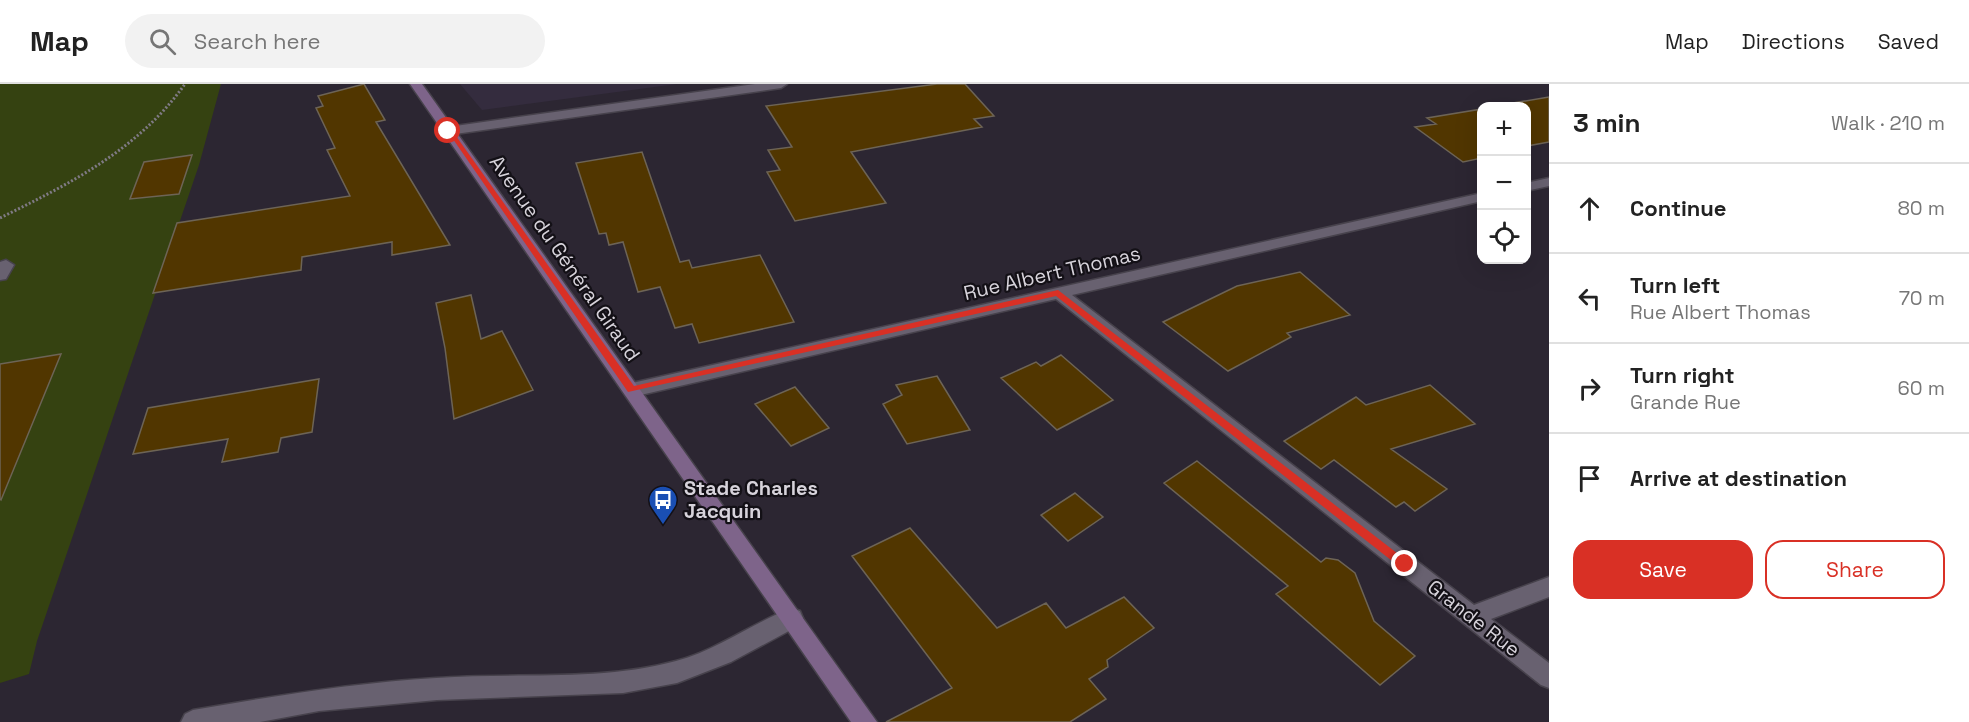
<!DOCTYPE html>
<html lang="en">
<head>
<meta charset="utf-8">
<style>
	:root { --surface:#fff; --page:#f2f2f2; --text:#222; --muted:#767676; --line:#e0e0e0; --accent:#d93025 }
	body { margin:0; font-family:"Space Grotesk",sans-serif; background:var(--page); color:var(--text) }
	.controls { position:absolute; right:18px; top:18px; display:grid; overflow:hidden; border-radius:12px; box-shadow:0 6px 24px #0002 }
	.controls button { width:54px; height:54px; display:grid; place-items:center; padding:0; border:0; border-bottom:2px solid var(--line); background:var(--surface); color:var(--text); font:30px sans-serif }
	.stop { position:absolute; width:18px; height:18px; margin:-14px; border:4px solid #d93025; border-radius:50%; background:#fff }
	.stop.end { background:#d93025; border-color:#fff; box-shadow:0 2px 6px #0008 }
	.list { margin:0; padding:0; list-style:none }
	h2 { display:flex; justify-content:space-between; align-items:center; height:78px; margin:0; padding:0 24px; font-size:26px }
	h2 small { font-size:20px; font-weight:400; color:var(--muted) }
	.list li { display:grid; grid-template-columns:39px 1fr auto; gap:18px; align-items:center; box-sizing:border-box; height:90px; padding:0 24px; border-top:2px solid var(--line) }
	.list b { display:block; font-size:22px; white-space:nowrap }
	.list p { margin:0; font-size:20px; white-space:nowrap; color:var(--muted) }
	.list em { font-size:20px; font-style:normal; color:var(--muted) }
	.actions { display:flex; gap:12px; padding:18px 24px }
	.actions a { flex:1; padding:14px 0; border:2px solid var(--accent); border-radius:18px; text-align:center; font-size:21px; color:var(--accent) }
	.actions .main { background:var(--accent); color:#fff }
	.icon { flex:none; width:33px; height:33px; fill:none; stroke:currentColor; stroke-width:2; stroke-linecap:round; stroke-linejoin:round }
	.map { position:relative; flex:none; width:1549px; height:638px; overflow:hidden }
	header { display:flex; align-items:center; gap:36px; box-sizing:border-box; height:84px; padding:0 30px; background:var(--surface); border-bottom:2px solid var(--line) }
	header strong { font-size:28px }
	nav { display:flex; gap:33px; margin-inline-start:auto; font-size:21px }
	.search { width:420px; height:54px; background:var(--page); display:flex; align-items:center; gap:15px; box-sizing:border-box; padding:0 21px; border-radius:33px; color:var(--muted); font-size:22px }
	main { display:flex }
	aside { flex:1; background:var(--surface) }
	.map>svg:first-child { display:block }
</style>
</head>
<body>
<header>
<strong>Map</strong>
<div class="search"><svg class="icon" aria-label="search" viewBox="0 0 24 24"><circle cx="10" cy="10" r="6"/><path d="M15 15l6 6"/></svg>Search here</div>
<nav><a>Map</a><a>Directions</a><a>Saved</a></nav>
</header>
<main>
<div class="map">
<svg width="1549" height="638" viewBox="0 0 1549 638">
	<rect width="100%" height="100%" fill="#2c2632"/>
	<path fill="#342c3e" d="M460,0H677L482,26Z"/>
	<path fill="#354211" d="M0,0H221L199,81L37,557L29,590L0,599Z"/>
	<path fill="#513600" stroke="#6d6456" stroke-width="1.5" d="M364,0L385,36L376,38L450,161L392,171V158L302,173L301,186L153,209L177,139L350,112L327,66L335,64L316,24L323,22L318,12Z
		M937,0H965L994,32L974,35L982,43L851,68L886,119L795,137L767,88L780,86L768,66L792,63L766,22Z
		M1549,13V58L1527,62V22H1495Z
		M1482,25V74L1463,78L1415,43L1436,40L1427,34Z
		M642,68L680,178L689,176L692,184L760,171L794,238L699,259L692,240L675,244L660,203L638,208L623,158L609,161L606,149L599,150L576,79Z
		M192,71L179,110L130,115L144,78Z
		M1300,188L1350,231L1287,249L1291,253L1228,287L1163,238L1237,202Z
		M471,211L481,255L502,247L533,306L454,335L445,264L436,219Z
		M61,270L1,416L0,415V280Z
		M1061,271L1113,316L1057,346L1001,294L1036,278L1041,282Z
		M937,292L970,346L907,360L883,320L902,311L896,301Z
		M319,295L312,348L281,354L278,368L222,378L228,355L133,370L148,324Z
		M1430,301L1475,340L1391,365L1447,405L1415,427L1404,418L1396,423L1334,376L1321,385L1284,357L1356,313L1366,321Z
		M795,303L829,344L791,362L755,320Z
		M1197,377L1321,478L1326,474L1338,476L1355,489L1374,537L1415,572L1380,601L1276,510L1288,502L1164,399Z
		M1075,409L1103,433L1068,457L1041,431Z
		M910,444L997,544L1046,519L1066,544L1124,513L1154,544L1107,576L1108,583L1089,595L1106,615L1070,638H886L952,604L852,472Z"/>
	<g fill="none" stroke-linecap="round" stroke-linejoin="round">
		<g stroke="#47424c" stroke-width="3">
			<path id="service" d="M6,176L14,181L6,195L0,196V178Z
				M792,524L800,527L803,534L800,541L731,578L677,599L623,609L437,616L319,627L260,638H181L185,630L193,626C274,612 354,599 436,594C515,588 600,598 676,577C718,566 752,539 792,524Z"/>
		</g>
		<g stroke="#47424c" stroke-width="3">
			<path id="minor" d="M755,0H787L781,4L448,51L442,47L448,43Z
				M1549,94V102L1526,107V99Z
				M1482,109V117L1072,211L1474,521L1549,493V513L1491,535L1549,579V604L1541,601L1056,215L632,313L626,311L623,306L626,301L632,299Z"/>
		</g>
		<g stroke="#47424c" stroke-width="3">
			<path id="secondary" d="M410,0H422L877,638H851Z"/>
		</g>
		<path stroke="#7f7a84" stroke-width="3" stroke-dasharray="2 2" stroke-linecap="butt" d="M0,134C71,99 138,66 185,0"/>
		<use href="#service" fill="#686170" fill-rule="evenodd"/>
		<use href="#minor" fill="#686170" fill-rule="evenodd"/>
		<use href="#secondary" fill="#7e648a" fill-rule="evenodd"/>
	</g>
	<path fill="#d93025" d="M446,45H451L634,302L1058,206L1411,480L1405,485L1401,484L1056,212L628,308Z"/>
	<defs>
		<g id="bus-pin" transform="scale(1.5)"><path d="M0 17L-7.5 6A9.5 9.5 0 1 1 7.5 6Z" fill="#1a4fb4" stroke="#131016"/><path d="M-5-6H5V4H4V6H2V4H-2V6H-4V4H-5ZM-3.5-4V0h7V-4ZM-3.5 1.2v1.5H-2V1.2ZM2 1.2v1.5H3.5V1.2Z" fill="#fff"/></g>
	</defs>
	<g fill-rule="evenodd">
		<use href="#bus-pin" x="663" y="416"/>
	</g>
	<g text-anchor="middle" stroke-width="4.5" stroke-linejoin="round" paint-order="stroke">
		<g font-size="20" fill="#d7d3db" stroke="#131016">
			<text transform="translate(565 174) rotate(55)" y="7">Avenue du Général Giraud</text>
			<text transform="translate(1052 189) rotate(-13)" y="7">Rue Albert Thomas</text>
			<text transform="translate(1474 534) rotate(38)" y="7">Grande Rue</text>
		</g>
		<g font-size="20" font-weight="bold" fill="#d7d3db" stroke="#131016" text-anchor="start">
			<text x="684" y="411">Stade Charles<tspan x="684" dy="23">Jacquin</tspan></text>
		</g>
	</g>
</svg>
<div class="controls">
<button>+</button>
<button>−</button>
<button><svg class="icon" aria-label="locate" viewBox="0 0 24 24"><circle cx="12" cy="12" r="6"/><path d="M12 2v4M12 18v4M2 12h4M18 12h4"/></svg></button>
</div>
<div class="stop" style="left:448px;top:47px"></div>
<div class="stop end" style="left:1405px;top:480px"></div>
</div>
<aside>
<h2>3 min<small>Walk · 210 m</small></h2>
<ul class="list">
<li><svg class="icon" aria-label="ahead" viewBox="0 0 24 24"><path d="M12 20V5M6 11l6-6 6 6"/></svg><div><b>Continue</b></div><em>80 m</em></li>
<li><svg class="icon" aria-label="left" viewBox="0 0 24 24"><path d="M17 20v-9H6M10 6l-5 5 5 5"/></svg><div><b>Turn left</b><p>Rue Albert Thomas</p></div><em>70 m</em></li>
<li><svg class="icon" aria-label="right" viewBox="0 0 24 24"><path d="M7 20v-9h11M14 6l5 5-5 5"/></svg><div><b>Turn right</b><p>Grande Rue</p></div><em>60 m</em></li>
<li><svg class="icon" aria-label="arrive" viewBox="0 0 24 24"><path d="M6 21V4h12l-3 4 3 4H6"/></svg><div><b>Arrive at destination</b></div></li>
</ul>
<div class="actions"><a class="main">Save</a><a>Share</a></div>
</aside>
</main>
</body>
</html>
